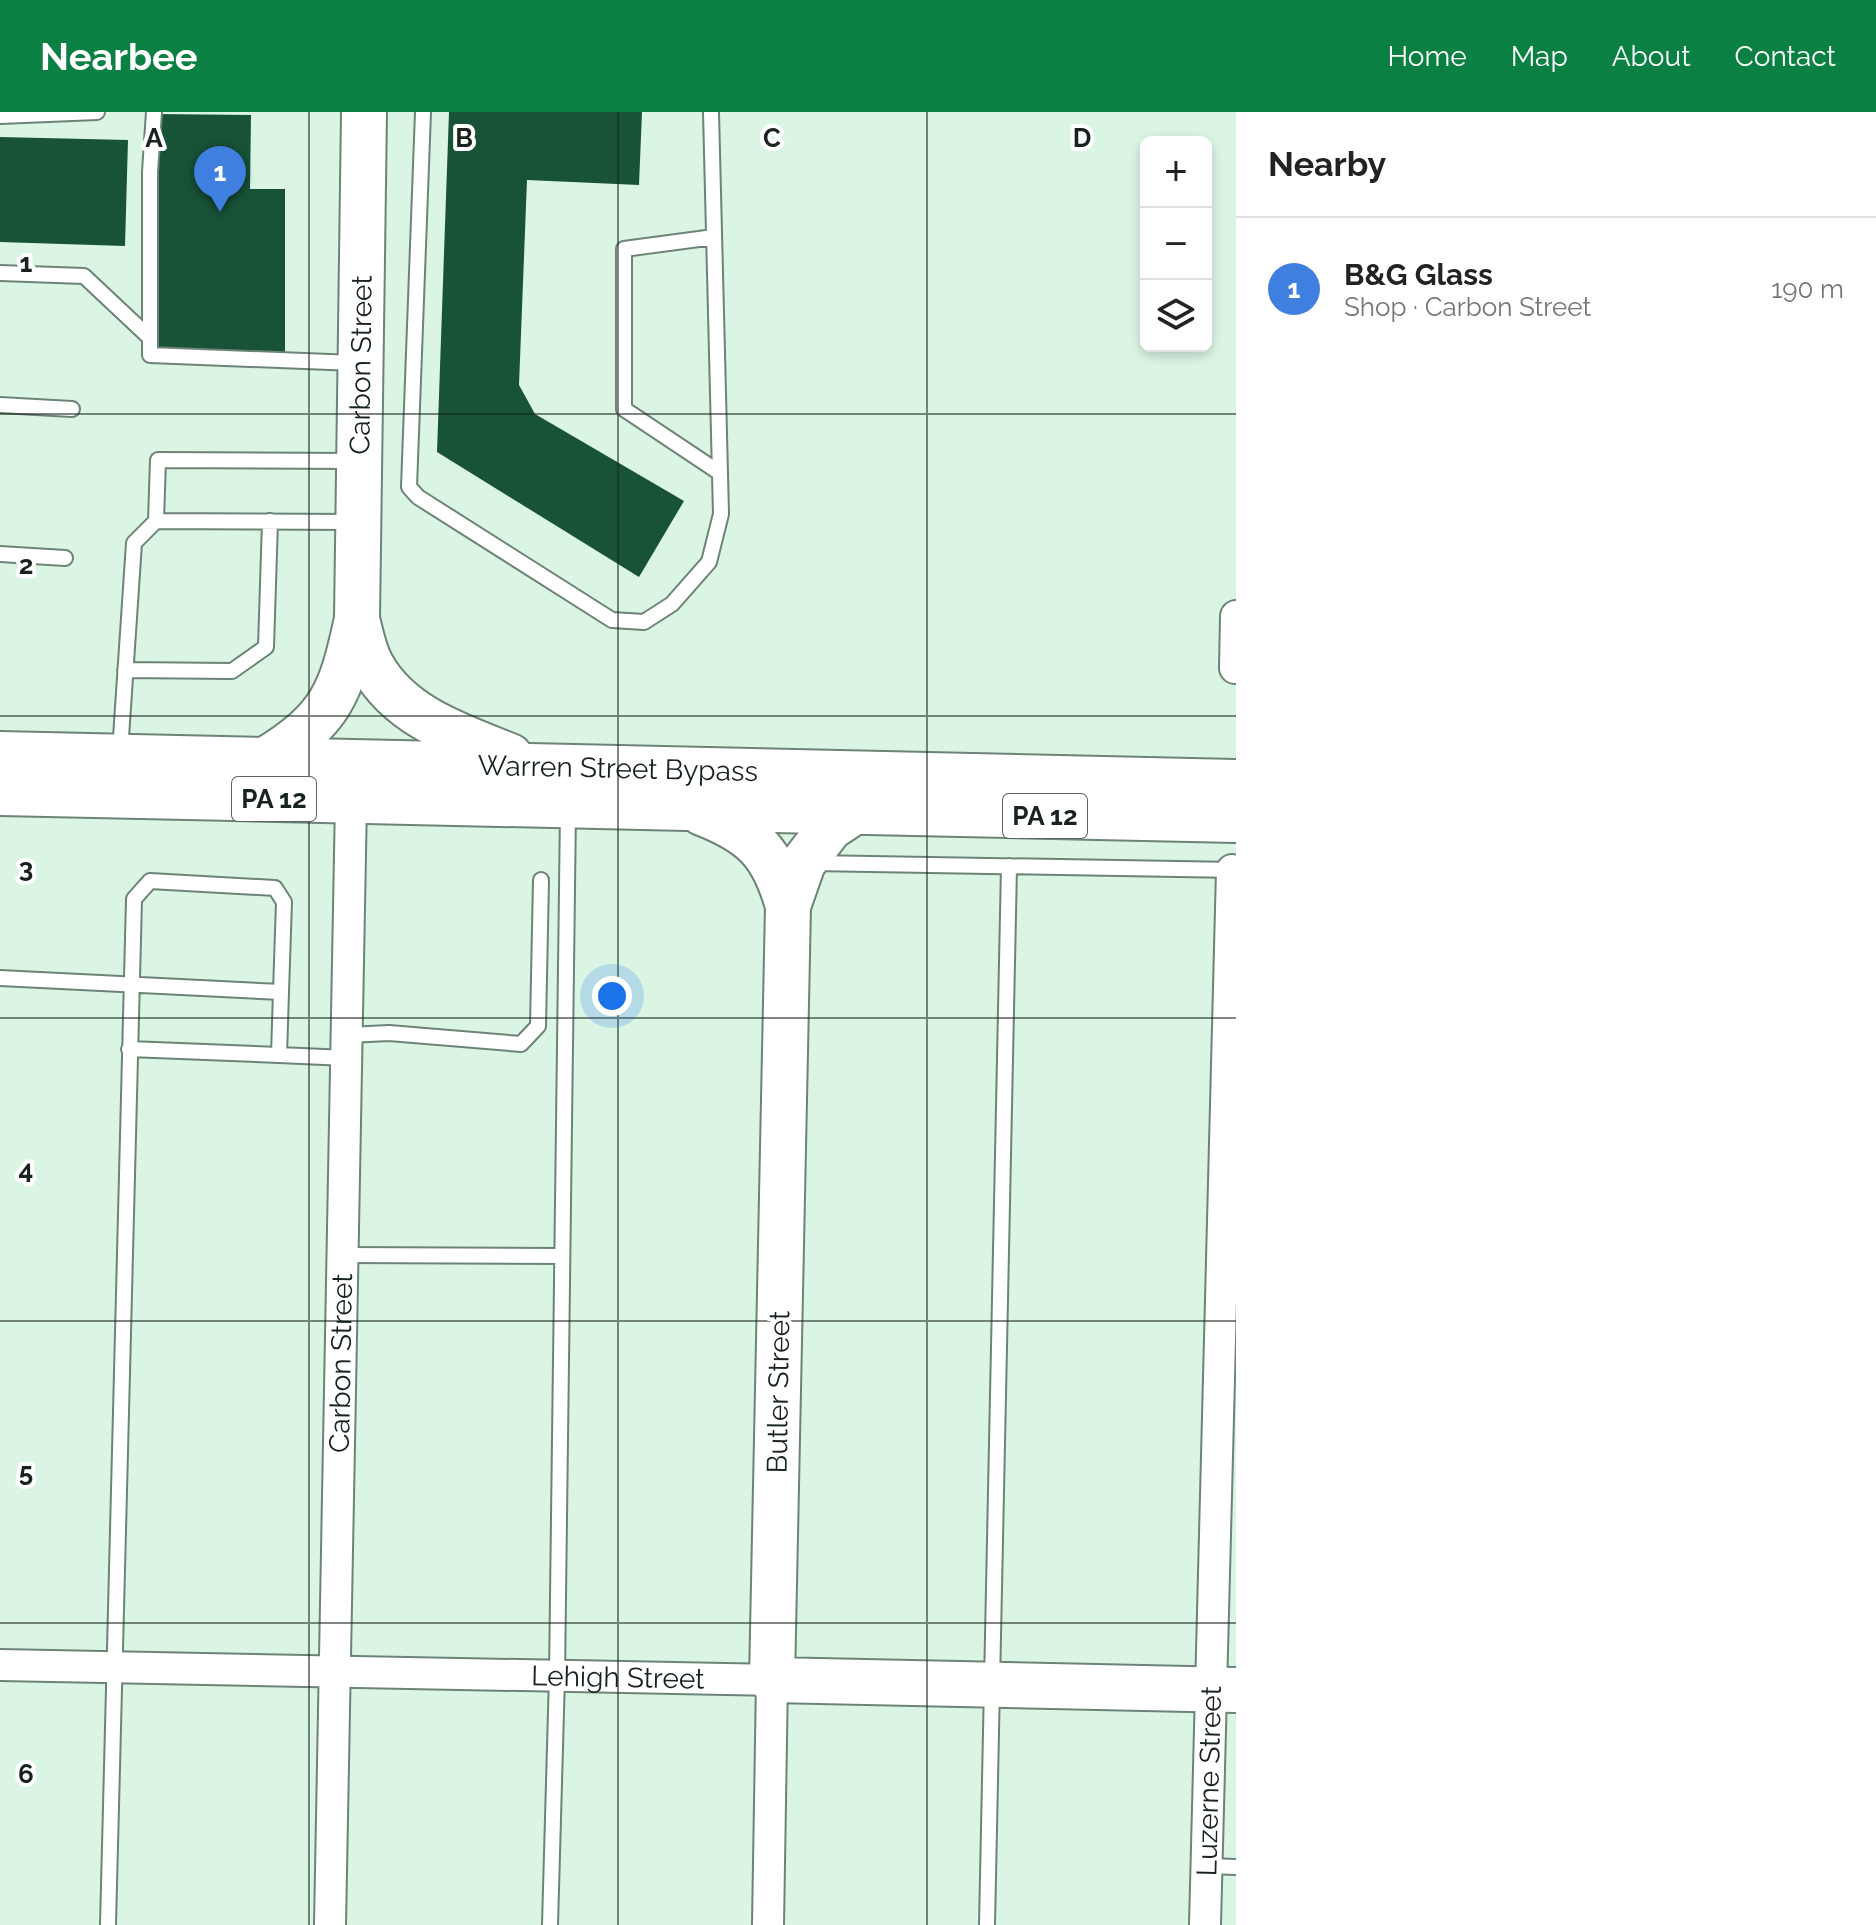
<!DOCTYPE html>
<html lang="en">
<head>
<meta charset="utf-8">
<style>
	:root { --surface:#fff; --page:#f2f2f2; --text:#222; --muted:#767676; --line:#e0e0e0; --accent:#0b8043 }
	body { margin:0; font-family:Raleway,sans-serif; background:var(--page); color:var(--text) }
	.controls { position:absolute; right:24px; top:24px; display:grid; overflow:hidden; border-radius:12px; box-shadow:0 4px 12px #0003 }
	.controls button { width:72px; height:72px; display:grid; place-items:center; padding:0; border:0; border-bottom:2px solid var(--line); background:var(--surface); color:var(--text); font:40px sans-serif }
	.you { position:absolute; left:612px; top:884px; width:28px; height:28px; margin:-20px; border:6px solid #fff; border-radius:50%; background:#1a73e8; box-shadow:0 0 0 12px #1a73e833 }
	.badge { display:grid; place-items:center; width:52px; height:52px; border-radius:50%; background:var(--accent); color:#fff; font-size:26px; font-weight:700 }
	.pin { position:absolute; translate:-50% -66px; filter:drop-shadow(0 2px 4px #0008) }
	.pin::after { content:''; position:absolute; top:42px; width:28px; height:24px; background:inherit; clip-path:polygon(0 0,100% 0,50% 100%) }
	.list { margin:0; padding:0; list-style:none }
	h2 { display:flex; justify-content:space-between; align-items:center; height:104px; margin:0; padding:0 32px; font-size:34px }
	h2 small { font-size:26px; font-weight:400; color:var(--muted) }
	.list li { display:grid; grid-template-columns:52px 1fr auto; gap:24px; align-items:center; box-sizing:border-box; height:144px; padding:0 32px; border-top:2px solid var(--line) }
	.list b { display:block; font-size:30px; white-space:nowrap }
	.list p { margin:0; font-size:26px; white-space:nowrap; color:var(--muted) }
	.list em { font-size:26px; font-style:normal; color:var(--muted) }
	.icon { flex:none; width:44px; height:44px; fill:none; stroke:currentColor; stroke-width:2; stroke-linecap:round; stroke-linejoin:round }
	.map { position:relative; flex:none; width:1236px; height:1813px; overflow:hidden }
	header { display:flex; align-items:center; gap:48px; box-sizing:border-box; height:112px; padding:0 40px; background:var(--accent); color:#fff }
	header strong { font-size:38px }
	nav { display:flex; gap:44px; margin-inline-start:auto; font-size:28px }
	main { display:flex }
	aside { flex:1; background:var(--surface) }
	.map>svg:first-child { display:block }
</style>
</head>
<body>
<header>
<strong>Nearbee</strong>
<nav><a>Home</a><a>Map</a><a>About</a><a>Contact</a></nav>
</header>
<main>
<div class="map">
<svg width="1236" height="1813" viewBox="0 0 1236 1813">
	<rect width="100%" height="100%" fill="#dbf5e5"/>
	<path fill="#185237" d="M449,0H642L639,73L527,68L519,273L535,302L684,389L639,465L437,340Z
		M155,2L251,3L250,77H285V246L246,245V239H154Z
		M0,25L128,28L125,134L0,130Z"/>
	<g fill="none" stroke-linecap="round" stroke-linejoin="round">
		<g stroke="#6d8376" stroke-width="18">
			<path id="lane" d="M154,0L150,60V243L355,251
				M423,0L409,375L418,385L612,508L644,510L672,492L709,450L721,402L711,0
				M0,4L97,0
				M714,125L624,137V297L720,361
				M0,161L84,164L150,226
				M0,293L72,297
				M156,409L356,410
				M0,442L65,446
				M125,558L232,559L266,535L270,409
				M120,640L134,431L156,409L158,348L356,349
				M812,751L1236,758
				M0,866L281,880L279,943L347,946
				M348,923L389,921L521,932L538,914L541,768
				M129,937L279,943
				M343,1143L561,1144
				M1207,1754L1236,1755
				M108,1813L134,787L150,769L275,776L284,790L281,880
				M550,1813L557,1564L568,698
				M987,1813L1009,754"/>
		</g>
		<g stroke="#6d8376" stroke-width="34">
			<g id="street">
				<path d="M1235,556L1236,504"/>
				<path id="s1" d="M0,1553L772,1568L768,1813"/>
				<path id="s2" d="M330,1813L351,689"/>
				<path id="s3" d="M1205,1813L1232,758"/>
			</g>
		</g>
		<g stroke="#6d8376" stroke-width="48">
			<g id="primary">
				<path id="s4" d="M357,507L364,0"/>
				<path d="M801,757L788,794L772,1568L1236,1578"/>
			</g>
		</g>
		<g stroke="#6d8376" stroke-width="48">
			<g id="highway">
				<path d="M357,507C361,523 364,540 372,554C400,605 460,624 510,644"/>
				<path id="s5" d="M0,642L1236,670"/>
				<path d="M265,648C332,607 341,581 357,507"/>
				<path d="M0,681L1236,708"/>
				<path d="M702,701C754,721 773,741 788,794"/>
				<path d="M803,751L830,716L854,700"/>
			</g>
		</g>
		<use href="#lane" stroke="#fff" stroke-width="14"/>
		<use href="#street" stroke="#fff" stroke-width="30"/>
		<use href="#primary" stroke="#fff" stroke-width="44"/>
		<use href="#highway" stroke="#fff" stroke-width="44"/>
	</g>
	<path fill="none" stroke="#19231d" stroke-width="2" stroke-opacity="0.55" d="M309,0V1813M618,0V1813M927,0V1813M0,302H1236M0,604H1236M0,906H1236M0,1209H1236M0,1511H1236"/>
	<g text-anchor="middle" stroke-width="8" stroke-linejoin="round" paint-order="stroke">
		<g fill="#fff" stroke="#5e6561" stroke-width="2">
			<rect x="232" y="665" width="84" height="44" rx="6"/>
			<rect x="1003" y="682" width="84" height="44" rx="6"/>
		</g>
		<g font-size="26" font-weight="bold" fill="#19231d">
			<text x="274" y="696">PA 12</text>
			<text x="1045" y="713">PA 12</text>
		</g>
		<g font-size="28" fill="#19231d" stroke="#fff">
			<text dy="10" stroke="none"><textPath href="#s4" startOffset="254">Carbon Street</textPath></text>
			<text dy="10" stroke="none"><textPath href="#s5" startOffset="618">Warren Street Bypass</textPath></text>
			<text dy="10" stroke="none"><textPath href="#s2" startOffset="562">Carbon Street</textPath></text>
			<text transform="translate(778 1280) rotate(-89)" y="10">Butler Street</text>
			<text dy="10" stroke="none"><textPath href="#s1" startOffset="618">Lehigh Street</textPath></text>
			<text dy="10" stroke="none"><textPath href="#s3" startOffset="144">Luzerne Street</textPath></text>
		</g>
	</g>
	<g font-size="26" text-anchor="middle" font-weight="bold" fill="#19231d" stroke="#fff" stroke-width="8" stroke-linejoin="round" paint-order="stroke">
		<text x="154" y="35">A</text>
		<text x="464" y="35">B</text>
		<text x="772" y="35">C</text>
		<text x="1082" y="35">D</text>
		<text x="26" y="160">1</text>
		<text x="26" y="462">2</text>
		<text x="26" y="765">3</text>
		<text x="26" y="1067">4</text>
		<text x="26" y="1369">5</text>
		<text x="26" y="1671">6</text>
	</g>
</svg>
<div class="controls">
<button>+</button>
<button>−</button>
<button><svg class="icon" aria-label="layers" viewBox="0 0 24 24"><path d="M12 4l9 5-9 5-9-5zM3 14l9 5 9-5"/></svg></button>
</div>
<div class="you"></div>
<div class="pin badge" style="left:220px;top:100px;background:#3f7fe0">1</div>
</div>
<aside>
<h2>Nearby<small></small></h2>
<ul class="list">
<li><span class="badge" style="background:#3f7fe0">1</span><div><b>B&amp;G Glass</b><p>Shop · Carbon Street</p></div><em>190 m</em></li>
</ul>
</aside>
</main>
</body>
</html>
